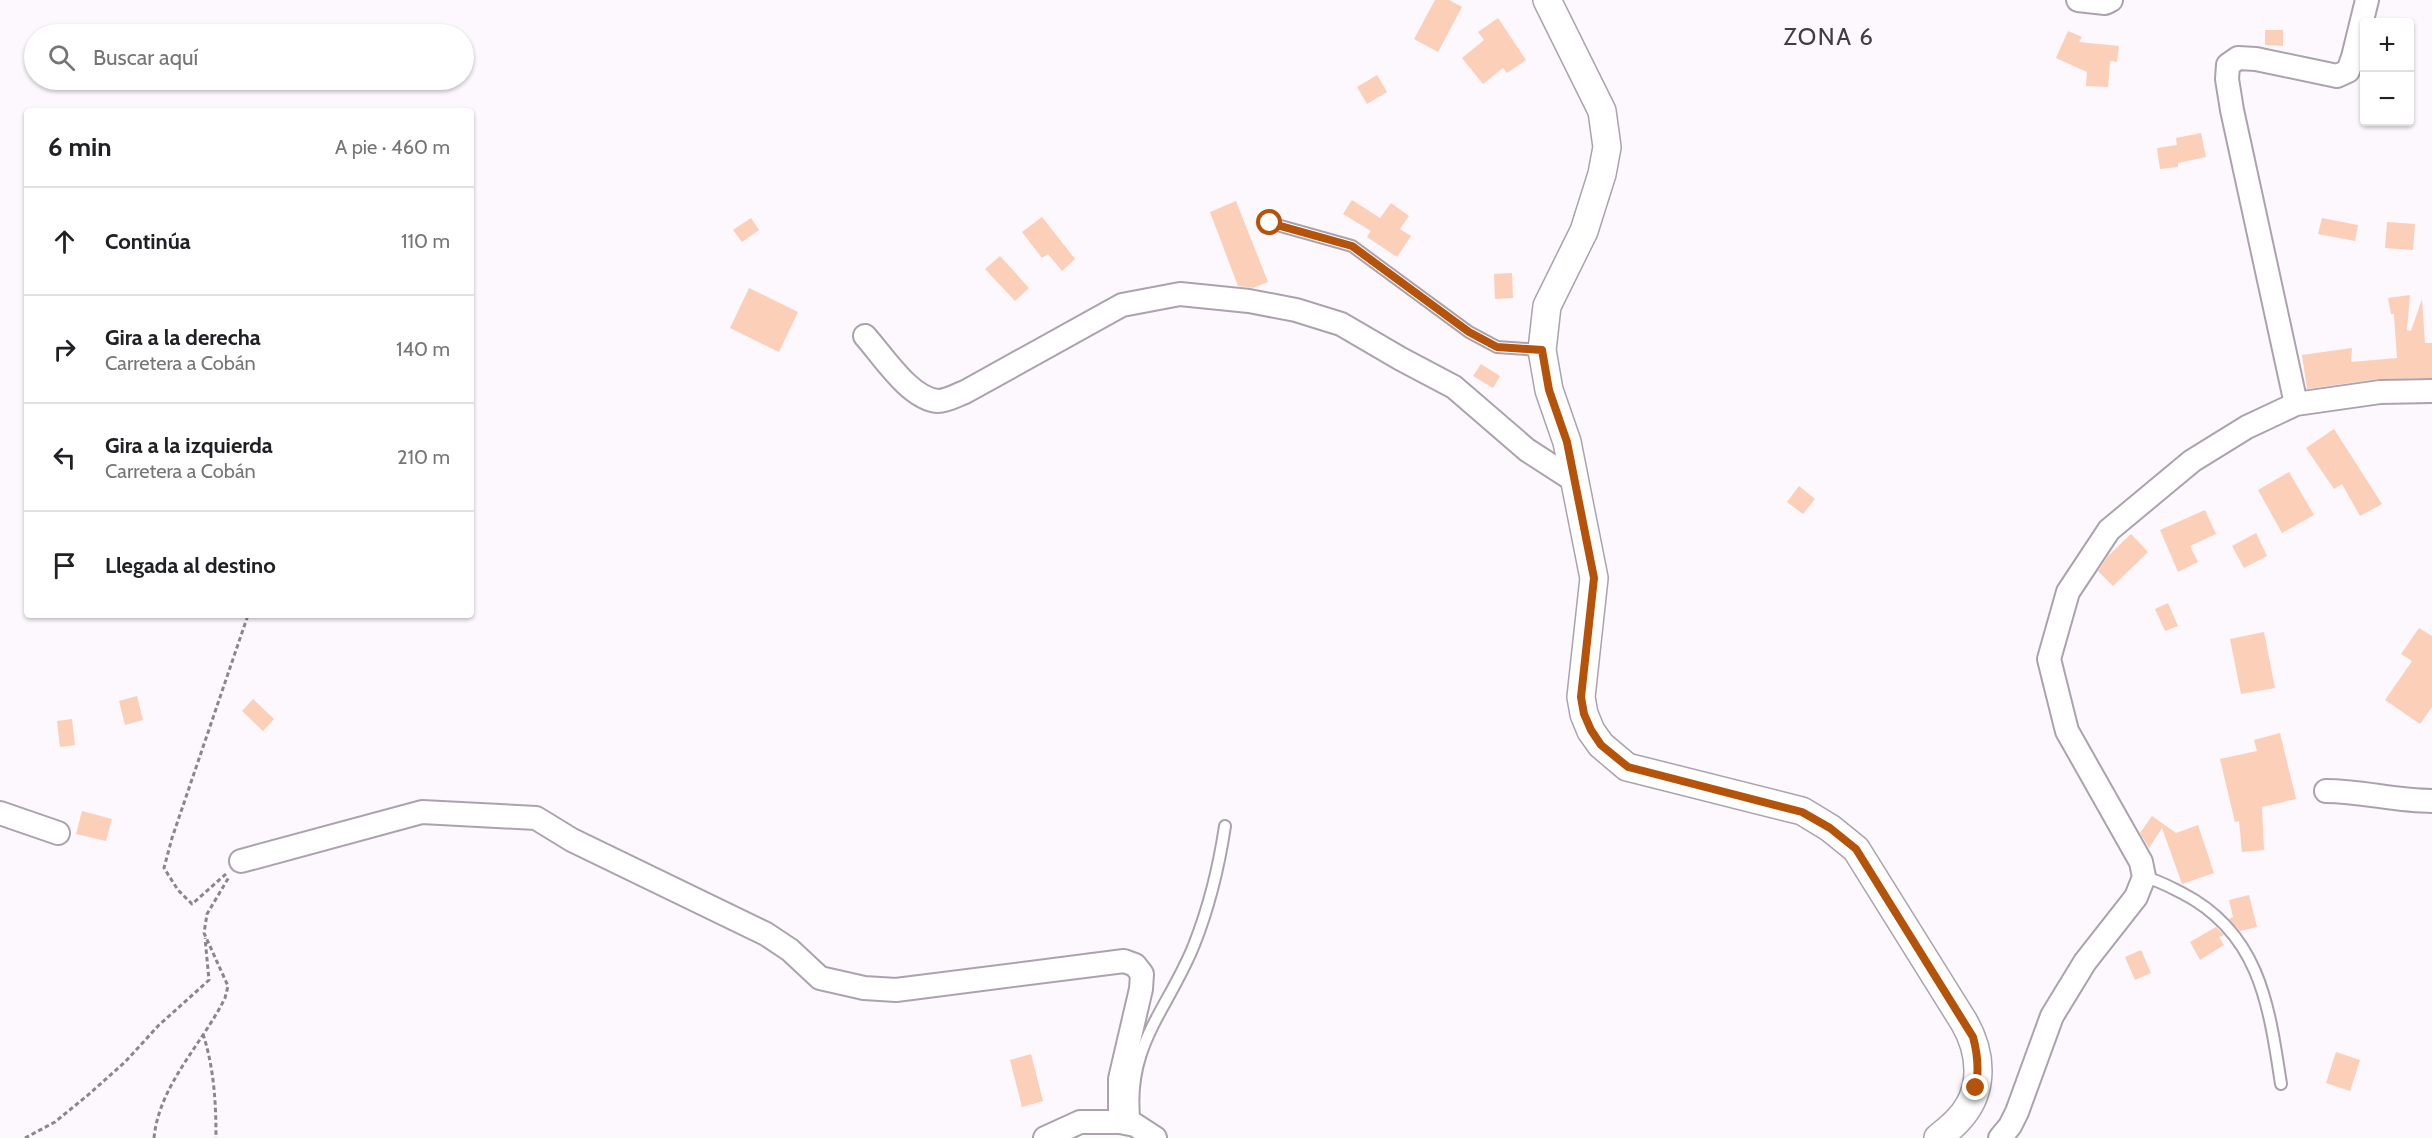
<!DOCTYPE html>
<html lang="es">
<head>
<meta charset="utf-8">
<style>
	:root { --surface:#fff; --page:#f2f2f2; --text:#202124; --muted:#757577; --line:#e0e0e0 }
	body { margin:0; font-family:Cabin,sans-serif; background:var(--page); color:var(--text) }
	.controls { position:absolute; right:18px; top:18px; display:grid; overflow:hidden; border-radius:6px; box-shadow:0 2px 4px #0004 }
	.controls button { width:54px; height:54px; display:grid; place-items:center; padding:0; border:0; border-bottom:2px solid var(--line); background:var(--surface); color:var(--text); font:30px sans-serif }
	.stop { position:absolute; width:18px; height:18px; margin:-14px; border:4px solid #b45309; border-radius:50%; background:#fff }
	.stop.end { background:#b45309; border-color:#fff; box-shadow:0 2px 6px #0008 }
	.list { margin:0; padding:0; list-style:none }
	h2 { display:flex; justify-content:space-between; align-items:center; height:78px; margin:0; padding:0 24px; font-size:26px }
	h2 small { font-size:20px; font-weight:400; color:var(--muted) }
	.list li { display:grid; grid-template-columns:39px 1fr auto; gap:18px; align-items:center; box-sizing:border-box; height:108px; padding:0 24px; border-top:2px solid var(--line) }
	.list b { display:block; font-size:22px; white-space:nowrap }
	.list p { margin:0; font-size:20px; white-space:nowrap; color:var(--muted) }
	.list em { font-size:20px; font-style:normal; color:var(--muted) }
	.icon { flex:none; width:33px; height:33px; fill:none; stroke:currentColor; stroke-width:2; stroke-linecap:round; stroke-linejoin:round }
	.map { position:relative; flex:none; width:2432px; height:1138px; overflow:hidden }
	.search { position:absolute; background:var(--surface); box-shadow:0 2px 4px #0004; left:24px; top:24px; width:450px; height:66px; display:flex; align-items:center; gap:15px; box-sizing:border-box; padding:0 21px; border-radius:33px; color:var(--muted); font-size:22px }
	.panel { position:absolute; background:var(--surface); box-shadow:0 2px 4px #0004; left:24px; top:108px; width:450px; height:510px; border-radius:6px }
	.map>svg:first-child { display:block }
</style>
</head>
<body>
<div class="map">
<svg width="2432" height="1138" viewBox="0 0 2432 1138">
	<rect width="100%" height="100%" fill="#fdf7fe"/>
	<path fill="#fbcfb8" d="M1435,0H1449L1462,7L1438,52L1414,39Z
		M1498,18L1526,60L1507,73L1503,68L1483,84L1462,58L1484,40L1478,32Z
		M2265,30H2283V46L2265,45Z
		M2068,31L2082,37L2079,42L2119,46L2117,62L2110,61L2108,87L2086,86L2087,72L2056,58Z
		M1377,75L1387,92L1367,104L1357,87Z
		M2201,133L2206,157L2178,163V167L2160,169L2157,148L2177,145L2176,138Z
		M1352,200L1380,218L1391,203L1409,216L1400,229L1411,236L1397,257L1367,237L1371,231L1343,214Z
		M1236,201L1268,282L1253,288L1238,286L1210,212Z
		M1042,217L1075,259L1062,271L1048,254L1042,258L1022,232Z
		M751,218L759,230L742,242L733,230Z
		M2322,218L2358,225L2355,241L2318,234Z
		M2387,222L2415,224L2413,250L2385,248Z
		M1000,256L1029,288L1015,301L985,269Z
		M1512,273L1513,298L1495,299L1494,274Z
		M749,288L798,312L779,352L730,328Z
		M2410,295L2407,330L2411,331L2422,299L2425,343H2432V378L2378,379L2307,389L2302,355L2352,348L2351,362L2397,358L2394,314H2391L2388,298Z
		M1481,364L1500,376L1493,388L1473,376Z
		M2334,429L2382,504L2360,516L2342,484L2334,489L2306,448Z
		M2289,472L2314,515L2282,533L2258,490Z
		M1799,486L1815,499L1803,514L1787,502Z
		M2205,510L2216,534L2190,546L2198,562L2178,572L2160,530Z
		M2256,533L2267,556L2244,568L2232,546Z
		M2131,534L2148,552L2113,586L2098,571L2108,556Z
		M2168,603L2178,626L2165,631L2155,609Z
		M2419,628L2432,636V707L2420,724L2385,700L2412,661L2401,654Z
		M2264,632L2275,688L2241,694L2230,639Z
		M137,696L143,720L125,725L119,701Z
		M253,699L274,719L263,731L242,711Z
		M72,719L75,745L60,747L57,721Z
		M2280,733L2296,799L2262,807L2264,850L2242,852L2239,821L2235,822L2220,759L2257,751L2254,740Z
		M82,811L112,819L106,841L76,834Z
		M2152,816L2176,833L2198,825L2214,873L2182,884L2162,828L2149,848L2140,833Z
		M2249,895L2257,927L2240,931L2229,919L2233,917L2229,900Z
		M2216,927L2224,935L2219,937L2224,945L2200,960L2190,942Z
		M2141,950L2151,973L2135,980L2125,957Z
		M2336,1052L2360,1060L2350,1091L2326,1083Z
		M1031,1054L1043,1101L1022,1107L1010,1060Z"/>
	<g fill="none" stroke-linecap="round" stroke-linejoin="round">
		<g stroke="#aba2ae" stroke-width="14">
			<path id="service" d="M1270,223L1352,246L1469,332L1497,347L1540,350
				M2144,877C2158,880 2170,887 2182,893C2260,933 2269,1006 2281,1084
				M1135,1125C1124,1047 1168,1010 1194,945C1209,907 1219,866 1225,826"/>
		</g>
		<g stroke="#aba2ae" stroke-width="26">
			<path id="minor" d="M2078,0L2105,3L2111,0
				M865,336C883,356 910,399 938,401C947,401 957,395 965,392L1122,305L1180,294L1249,301L1296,310L1341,324L1401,359L1454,387L1527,450L1575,481
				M2296,404L2232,110L2227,79L2228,65L2238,58L2256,59L2337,76L2348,71L2353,57L2367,0
				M2326,791C2361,791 2396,801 2432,801
				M0,813L58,833
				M241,861L422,812L536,818L572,840L766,934L790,950L820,978L864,988L896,990L1124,961L1135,965L1142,974L1141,989L1120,1079V1122
				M1045,1138L1080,1122H1120L1135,1125L1155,1138
				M2000,1138L2010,1126L2017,1112L2052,1016L2085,962L2136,897L2144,877L2141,862L2067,731L2049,659L2068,592L2109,530L2192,461L2247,427L2296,404L2380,392L2432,391"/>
		</g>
		<g stroke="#aba2ae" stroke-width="30">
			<path id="tertiary" d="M1547,0L1602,111L1607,147L1602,174L1584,231L1547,306L1542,350L1549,390L1567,442L1594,578L1581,697L1584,714L1591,731L1601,745L1627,767L1802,811L1830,828L1856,849L1964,1022C1982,1053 1985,1091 1959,1119C1953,1126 1945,1132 1938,1138"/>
		</g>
		<path stroke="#8a868b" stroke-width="3" stroke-dasharray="4.5 3" stroke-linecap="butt" d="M226,874L192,904L178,890L164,868L172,838L248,615
			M203,1034C214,1068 216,1102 216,1138
			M25,1138L55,1122L88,1095L125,1062L158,1026L209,980L205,938
			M154,1138C159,1085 203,1043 225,998L228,986L204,933L207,914L229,877"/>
		<use href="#service" stroke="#fff" stroke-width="10"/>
		<use href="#minor" stroke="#fff" stroke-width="22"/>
		<use href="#tertiary" stroke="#fff" stroke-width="27"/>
	</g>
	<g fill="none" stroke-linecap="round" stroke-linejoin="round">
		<path stroke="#b45309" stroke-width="8" d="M1270,223L1352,246L1469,332L1497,347L1542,350L1549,390L1567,442L1594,578L1581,697L1584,714L1591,730L1601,745L1628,767L1802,812L1830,828L1856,849L1973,1037C1978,1055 1979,1070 1976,1088"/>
	</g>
	<g text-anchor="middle" stroke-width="6" stroke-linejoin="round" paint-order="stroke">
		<g font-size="24" letter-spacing="1.5" fill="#433b45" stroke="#fdf7fe">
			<text x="1829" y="45">ZONA 6</text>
		</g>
	</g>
</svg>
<div class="controls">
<button>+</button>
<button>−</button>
</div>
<div class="stop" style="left:1270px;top:223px"></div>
<div class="stop end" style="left:1976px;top:1088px"></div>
<div class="search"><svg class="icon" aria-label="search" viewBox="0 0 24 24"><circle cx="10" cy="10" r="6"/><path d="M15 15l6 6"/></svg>Buscar aquí</div>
<section class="panel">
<h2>6 min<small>A pie · 460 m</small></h2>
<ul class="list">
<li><svg class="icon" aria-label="ahead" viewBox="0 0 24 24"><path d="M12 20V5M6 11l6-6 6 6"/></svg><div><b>Continúa</b></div><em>110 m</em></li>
<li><svg class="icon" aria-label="right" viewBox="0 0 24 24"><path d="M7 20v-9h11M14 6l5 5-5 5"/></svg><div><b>Gira a la derecha</b><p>Carretera a Cobán</p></div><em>140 m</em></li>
<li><svg class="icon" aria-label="left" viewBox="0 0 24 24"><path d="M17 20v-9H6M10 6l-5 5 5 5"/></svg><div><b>Gira a la izquierda</b><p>Carretera a Cobán</p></div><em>210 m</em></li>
<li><svg class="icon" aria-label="arrive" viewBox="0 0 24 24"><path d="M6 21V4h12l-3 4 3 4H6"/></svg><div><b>Llegada al destino</b></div></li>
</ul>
</section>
</div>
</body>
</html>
